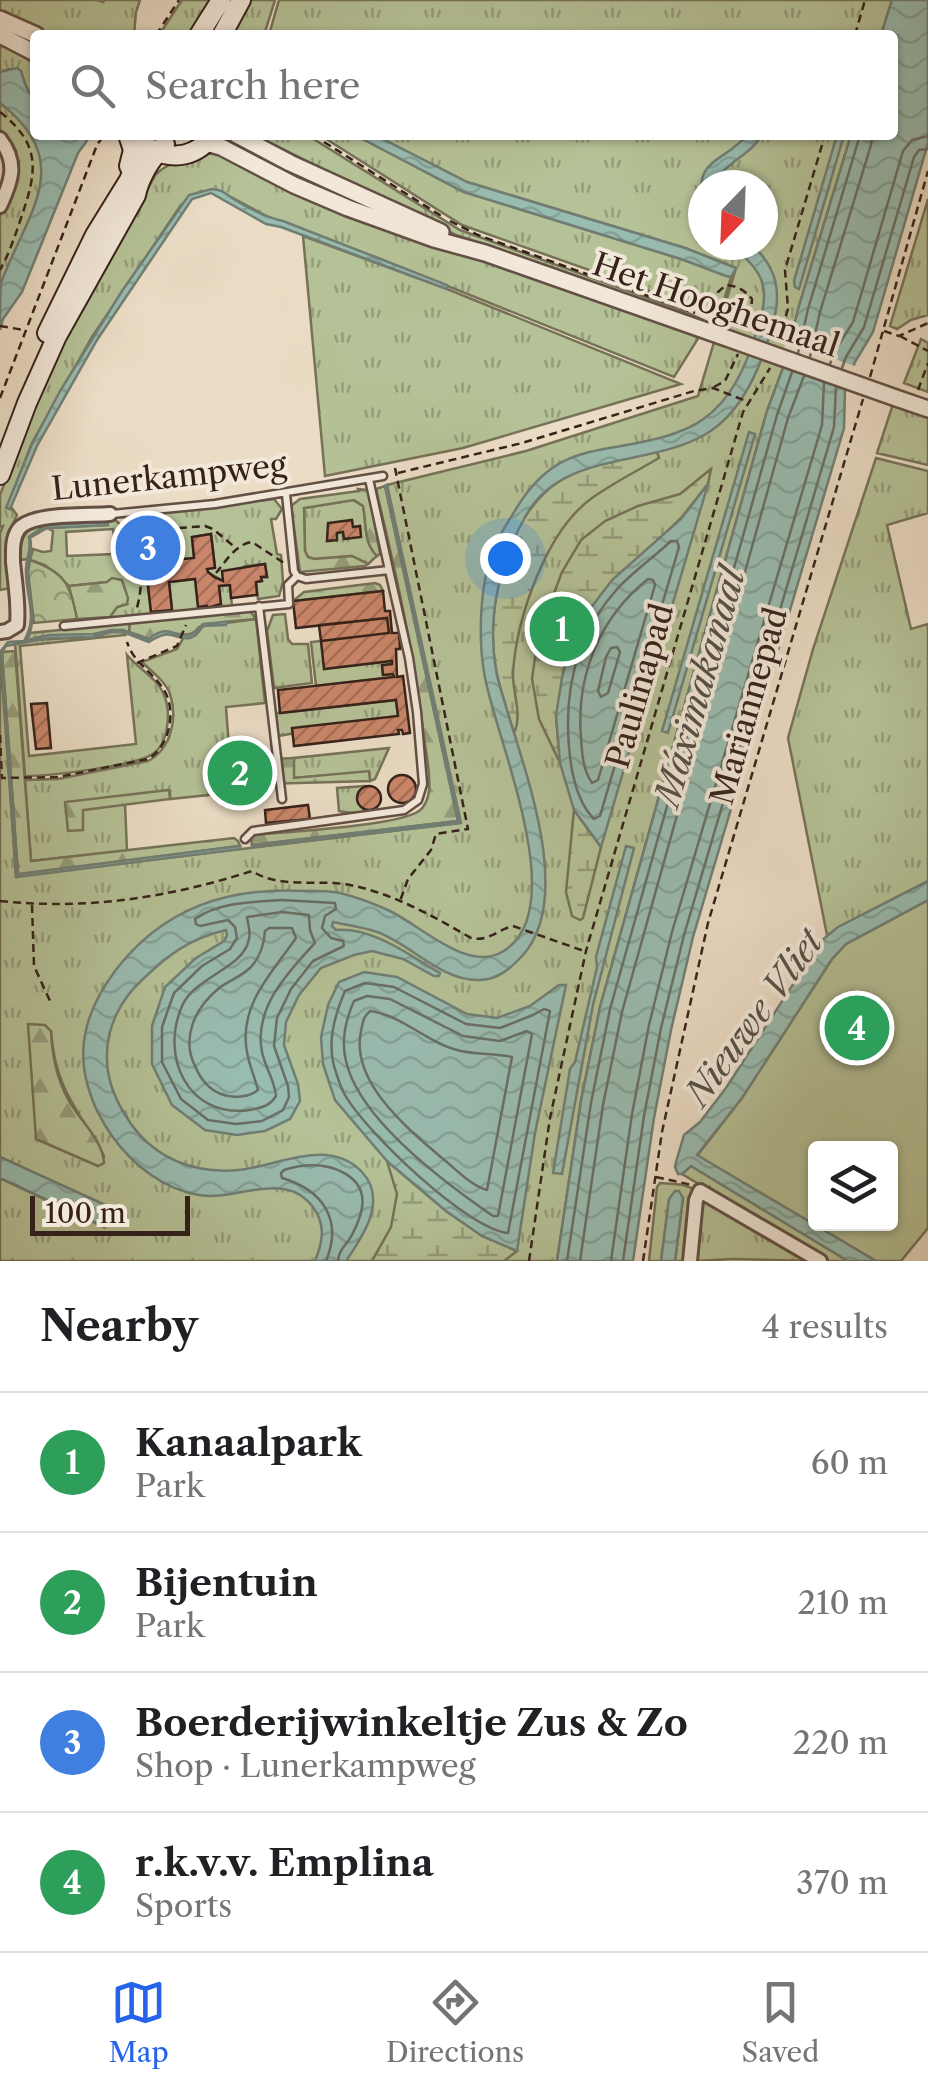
<!DOCTYPE html>
<html lang="en">
<head>
<meta charset="utf-8">
<style>
	:root { --surface:#fff; --page:#f6f6f6; --text:#202124; --muted:#757577; --line:#e0e0e0; --accent:#2563eb }
	body { margin:0; font-family:"Libre Caslon Text",serif; background:var(--page); color:var(--text) }
	.controls { position:absolute; right:30px; bottom:30px; display:grid; overflow:hidden; border-radius:10px; box-shadow:0 2px 8px #0004 }
	.controls button { width:90px; height:90px; display:grid; place-items:center; padding:0; border:0; border-bottom:2px solid var(--line); background:var(--surface); color:var(--text); font:50px sans-serif }
	.compass { position:absolute; left:688px; top:170px; width:90px; height:90px; border-radius:50%; background:var(--surface); box-shadow:0 2px 8px #0004; rotate:203deg }
	.scale { position:absolute; left:30px; bottom:25px; width:160px; box-sizing:border-box; padding-left:10px; border:5px solid #36221a; border-top:0; font-size:28px; line-height:35px; white-space:nowrap; color:#36221a; -webkit-text-stroke:8px #f2e8d9; paint-order:stroke }
	.you { position:absolute; left:505px; top:558px; width:35px; height:35px; margin:-25px; border:8px solid #fff; border-radius:50%; background:#1a73e8; box-shadow:0 0 0 15px #1a73e833 }
	.badge { display:grid; place-items:center; width:65px; height:65px; border-radius:50%; background:var(--accent); color:#fff; font-size:32px; font-weight:700 }
	.pin { position:absolute; translate:-50% -50%; border:5px solid #fff; box-shadow:0 2px 10px #0006 }
	.list { margin:0; padding:0; list-style:none }
	h2 { display:flex; justify-content:space-between; align-items:center; height:130px; margin:0; padding:0 40px; font-size:42px }
	h2 small { font-size:32px; font-weight:400; color:var(--muted) }
	.list li { display:grid; grid-template-columns:65px 1fr auto; gap:30px; align-items:center; box-sizing:border-box; height:140px; padding:0 40px; border-top:2px solid var(--line) }
	.list b { display:block; font-size:38px; white-space:nowrap }
	.list p { margin:0; font-size:32px; white-space:nowrap; color:var(--muted) }
	.list em { font-size:32px; font-style:normal; color:var(--muted) }
	.icon { flex:none; width:55px; height:55px; fill:none; stroke:currentColor; stroke-width:2; stroke-linecap:round; stroke-linejoin:round }
	.map { position:relative; flex:none; width:928px; height:1261px; overflow:hidden }
	.search { position:absolute; background:var(--surface); box-shadow:0 2px 8px #0004; left:30px; right:30px; top:30px; height:110px; display:flex; align-items:center; gap:25px; box-sizing:border-box; padding:0 35px; border-radius:10px; color:var(--muted); font-size:38px }
	.sheet { height:690px; background:var(--surface) }
	nav { display:flex; justify-content:space-around; align-items:center; box-sizing:border-box; height:140px; border-top:2px solid var(--line); background:var(--surface); font-size:28px; color:var(--muted) }
	nav a { display:grid; justify-items:center; gap:5px }
	nav .on { color:var(--accent) }
	.map>svg:first-child { display:block }
</style>
</head>
<body>
<div class="map">
<svg width="928" height="1261" viewBox="0 0 928 1261">
	<defs>
		<pattern id="grass-tufts" width="24" height="20" patternUnits="userSpaceOnUse" patternTransform="scale(2.5)"><rect width="24" height="20" fill="#b5c196"/><path d="M3 7l-1-3M5 7V3M7 7l1-3M15 17l-1-3M17 17v-4M19 17l1-3" fill="none" stroke="#949c7a"/></pattern>
		<pattern id="forest-firs" width="22" height="20" patternUnits="userSpaceOnUse" patternTransform="scale(2.5)"><rect width="22" height="20" fill="#b5c196"/><path d="M5 1l3.5 6h-7zM16 11l3.5 6h-7z" fill="#949c7a"/></pattern>
		<pattern id="wetland-marsh" width="20" height="14" patternUnits="userSpaceOnUse" patternTransform="scale(2.5)"><rect width="20" height="14" fill="#b5c196"/><path d="M1 5h8M5 5V1M11 12h8M15 12V8" fill="none" stroke="#949c7a"/></pattern>
		<pattern id="park-crowns" width="20" height="18" patternUnits="userSpaceOnUse" patternTransform="scale(2.5)"><rect width="20" height="18" fill="#b5c196"/><path d="M2 6a3 3 0 1 1 6 0M12 15a3 3 0 1 1 6 0" fill="none" stroke="#949c7a"/></pattern>
		<pattern id="garden-furrows" width="10" height="10" patternUnits="userSpaceOnUse" patternTransform="scale(2.5)"><rect width="10" height="10" fill="#b5c196"/><path d="M-1 1l2-2M0 10L10 0M9 11l2-2" fill="none" stroke="#949c7a"/></pattern>
		<pattern id="water-waves" width="16" height="10" patternUnits="userSpaceOnUse" patternTransform="scale(2.5)"><rect width="16" height="10" fill="#99bcb0"/><path d="M0 5q4-4 8 0t8 0" fill="none" stroke="#84a197"/></pattern>
		<pattern id="building-hatch" width="6" height="6" patternUnits="userSpaceOnUse" patternTransform="scale(2.5)"><rect width="6" height="6" fill="#ca866a"/><path d="M-1 1l2-2M0 6l6-6M5 7l2-2" fill="none" stroke="#a56d56"/></pattern>
	</defs>
	<rect width="100%" height="100%" fill="#ebdcc5"/>
	<filter id="stains"><feTurbulence type="fractalNoise" baseFrequency=".002" numOctaves="4"/><feColorMatrix values="0 0 0 0 .2 0 0 0 0 .09 0 0 0 0 .02 0 0 0 .5 -.17"/></filter>
	<radialGradient id="worn" r=".72"><stop offset=".6" stop-color="#630" stop-opacity="0"/><stop offset="1" stop-color="#630" stop-opacity=".3"/></radialGradient>
	<path fill="url(#grass-tufts)" stroke="#767258" stroke-width="2.5" fill-rule="evenodd" d="M0,0H97L103,2L105,0H140L136,12L134,35H46L0,14Z
		M182,0H214L194,35H159Z
		M248,0H275L264,35H230Z
		M279,0H892L881,35H269Z
		M0,42L35,64V103L25,84L21,71L9,69L0,72Z
		M0,103C8,110 18,115 24,123C34,135 40,152 42,167C45,196 15,260 0,286V216L18,175L16,151L12,143L0,129Z
		M255,135H307L460,230L686,312L707,322L456,235L364,192L335,175Z
		M320,135H355L464,192L681,259L731,277L719,316L462,225Z
		M375,135H851L799,306L783,368L767,411L600,1007L581,1101L557,1261H0V1178L104,1227L111,1209L0,1157V651L16,876L460,823L387,485L526,451L698,396L736,268L685,248L467,182ZM703,185H763V245H703ZM51,1031C55,1089 78,1109 104,1156L98,1166L36,1139Z
		M218,153L347,211L699,337L674,377L378,258L270,218L227,195L201,191L181,205L92,337L32,443L7,507L10,509L11,507L17,515C4,538 9,563 11,588L0,590V533L3,526L0,527V495L21,439L64,340L156,174C171,160 197,154 218,153Z
		M928,199V315L911,320L897,329L890,326Z
		M303,236L447,289L681,384L463,448L325,476Z
		M921,339L928,343V392L904,383Z
		M893,404L928,416V465L877,453Z
		M876,458L928,471V513L887,525L911,629L928,624V881L827,935L788,738L813,649Z
		M274,499L282,509L276,519H271L277,554L281,555L283,582L279,596L258,599L256,582L261,581V577H267L265,564L245,566L223,581L208,572L207,569L215,567L211,534L192,537L194,558L165,561L161,532H153L152,526L131,528L132,522L139,515Z
		M353,500L363,506C367,524 363,542 377,556L368,564L352,556L313,559L308,557L305,551L304,508Z
		M112,517L122,526V531L117,537H114L113,529L66,532L67,556L114,554V547L132,545L131,535L142,534L151,612L172,610L169,582L195,579L208,607H211L219,586L230,585L232,606L81,623L79,620L110,617L117,607L127,604L107,582L69,586L45,565L30,560L33,549L43,552L51,551L53,531L47,528L107,525H46L29,537L31,551L28,559L19,560C20,543 22,532 39,523Z
		M285,614L288,639L292,644H308L312,683L274,688L267,631L273,615Z
		M256,619L265,703L226,707L230,761L208,795L170,799V791L83,810L125,804L127,851L31,861L25,780L58,779L148,761C171,749 178,718 170,694C166,682 151,671 142,662L177,649L184,637L196,635L203,626Z
		M130,623L129,632C114,629 103,633 89,635C69,637 51,635 32,640L93,637L111,632H123L125,635L20,646L29,756L136,744L127,655C138,668 158,679 164,695C171,711 169,742 154,753C139,766 48,776 25,776L15,643L26,641L30,633Z
		M321,641L392,661V664L382,666L383,675L393,674L394,677L316,686L311,642Z
		M396,700L398,716L278,736L276,713Z
		M389,748L375,779L370,781L369,772L293,778L294,758Z
		M365,786C384,791 382,809 365,813C356,815 347,812 339,811L337,788Z
		M691,1166L848,1261H828L682,1174Z
		M660,1183C672,1184 687,1183 695,1191L688,1261H675L683,1198L675,1193L669,1201L661,1261H649L657,1187Z
		M700,1198L812,1261L734,1259L695,1261Z"/>
	<path fill="url(#forest-firs)" stroke="#767258" stroke-width="2.5" d="M385,486L458,821L252,845L251,838L253,835C286,832 397,826 419,811C426,806 428,798 429,791C431,772 425,749 423,730C413,648 395,569 376,489Z
		M358,489L367,490L370,497L380,554L377,556C363,542 367,525 363,506L354,500L304,508L305,551L308,557L314,559L352,556L368,564L365,566L300,572L291,506L300,499L359,491Z
		M112,578L122,580L128,598L127,604L117,607L110,617L77,619L69,586L107,582Z
		M375,583L380,585L383,591L293,601L304,592Z
		M236,611H250L256,619L223,622L199,627C187,645 168,623 149,639L129,632L130,623Z
		M15,651L31,861L234,838L238,841L240,846L18,875L2,652Z
		M272,753L273,759L294,758V778L369,771L370,781L263,784L253,763L265,755Z
		M169,790L170,799L83,810V830L68,831L65,802Z
		M28,1024L45,1025L51,1031C52,1055 57,1080 69,1101C80,1121 103,1140 104,1163L98,1166L36,1139Z"/>
	<path fill="url(#wetland-marsh)" stroke="#767258" stroke-width="2.5" d="M657,452L659,458C637,471 613,483 592,498C546,531 517,617 513,672C512,692 523,714 514,733C508,713 501,694 497,674C483,611 505,515 561,480C588,462 626,459 657,452Z
		M711,469L708,484L681,518L649,549L556,715L560,763L539,719L532,679L538,636L562,572L581,540L605,521L638,506L680,494Z
		M574,810L601,847L583,918L580,920L572,916L566,892Z
		M387,1161L446,1211L482,1236L517,1251L504,1261H372L391,1227L397,1194Z"/>
	<path fill="url(#park-crowns)" stroke="#767258" stroke-width="2.5" d="M30,560C65,572 70,584 77,619L34,623L28,573Z"/>
	<path fill="url(#garden-furrows)" stroke="#767258" stroke-width="2.5" d="M240,758L253,763L263,784L208,795L230,761Z"/>
	<path fill="#b5c196" stroke="#767258" stroke-width="2.5" fill-rule="evenodd" d="M928,900V1228L901,1261H876L697,1156L742,1098L832,959L846,944ZM816,1148H890V1224H816Z"/>
	<path fill="url(#water-waves)" stroke="#717e74" stroke-width="2.5" d="M892,0H928V143L873,332L855,362L845,390L844,428L693,937L671,1030L654,1118L633,1261H557L581,1101L600,1007L767,411L783,368L799,306L851,135H893V35H881Z
		M17,68L21,71L25,84L35,103V135H91L78,153L22,292L3,319L0,330C0,316 0,296 1,283C26,214 78,163 0,103V72Z
		M355,135H375L467,182L685,248L736,268L731,277L726,276L681,259L464,192Z
		M747,135H762C749,157 723,163 714,185H703V204C693,158 724,163 747,135Z
		M837,135H844L799,289L795,287L794,281Z
		M212,189C224,190 225,194 235,200C250,209 266,218 283,221L447,285V289L281,227L266,224L211,193L192,199L97,340L37,446L10,509L6,508L32,444L60,391L122,291L189,195Z
		M732,245H752C778,268 782,294 772,327C761,366 743,412 706,434C649,468 561,450 525,517C499,564 487,617 496,670C498,683 503,695 506,707C525,772 574,897 523,955C511,968 498,980 479,980C441,981 411,944 377,932C363,927 347,925 333,922L332,926L336,930C373,927 409,955 440,973L439,976H434L403,959L372,951L354,955L321,968L299,995L286,1022L284,1045L298,1084L300,1101L290,1119L265,1131L237,1135L205,1130L172,1105L152,1064V1026L165,987L196,958L224,941L227,935L226,930C189,939 169,954 142,980C122,998 107,1026 107,1054C106,1080 116,1102 131,1124C156,1159 195,1174 238,1170C276,1167 328,1136 362,1172C388,1200 363,1236 346,1261H315C322,1244 326,1227 315,1210C287,1167 237,1202 199,1195C132,1185 72,1101 85,1035C89,1011 101,990 115,971C163,908 227,887 304,891C316,891 328,890 340,893C356,897 375,904 390,911C421,926 467,972 502,952C575,910 493,734 484,672C478,636 480,582 494,548C499,535 508,522 516,509C558,439 603,456 670,435C681,431 693,427 702,420C732,400 747,364 757,330C771,286 765,275 732,245Z
		M749,432L755,434L668,733L662,731Z
		M708,484L601,847L574,810L560,763L556,715L562,678L571,642L590,609L612,580L681,519Z
		M387,485L461,823L253,847L252,845L458,821L385,486Z
		M107,522L108,525L47,528L30,538C33,550 29,557 28,569C26,594 39,617 27,640L49,635L94,634L111,630H123L149,639C170,622 175,639 190,635C193,635 201,626 203,624L227,622L226,625L203,626C200,630 195,637 190,638C174,641 173,626 149,642L123,632H111L93,637L49,638L6,646L2,652L18,874L240,846V849L16,877L1,651L8,642L24,641C39,616 25,596 26,569C26,556 32,552 29,537L46,525Z
		M626,846L634,848L593,1005L562,1174L553,1173L570,1069L575,1062L597,967L596,957Z
		M928,881V900L846,944L832,959L742,1098L697,1155L876,1261H848L691,1166L682,1174H678L675,1167L676,1162L684,1135L700,1122L726,1088L821,941L838,927Z
		M364,972L397,977L467,1014L497,1018L530,1006L559,985H566L535,1133L517,1251L482,1236L446,1211L387,1161L335,1100L323,1064L321,1037L328,1005L339,982Z
		M0,1157L112,1208L105,1227L0,1178Z
		M675,1191H679L683,1198L675,1261H661L669,1199Z"/>
	<path fill="#ebdcc5" d="M786,342L858,367L850,390L779,365Z"/>
	<g fill="none" stroke-linecap="round" stroke-linejoin="round">
		<path stroke="#686f65" stroke-width="2.5" d="M798,353L808,309L860,135
			M810,357L820,312L871,145L872,135
			M830,364L835,351L853,322L903,151L912,140L928,136
			M842,368L846,357L864,327L914,157L919,150L928,149
			M671,541H677L679,547L600,816L594,819C577,802 571,771 569,747C564,688 577,633 618,588C634,571 654,557 671,541Z
			M648,579L653,580L655,585L598,780L592,783C583,770 582,754 581,738C576,676 599,618 648,579Z
			M617,647L620,652L608,693L601,697L598,691L606,657L611,648Z
			M281,900L335,903L336,909L325,916L322,928L331,938L343,941L344,946L313,961L291,989L277,1018L274,1046L288,1086L289,1097L283,1110L262,1121L236,1124L208,1120L181,1099L162,1062V1027L174,993L202,966L230,949L237,938L235,927L228,920L200,926L196,924L195,919C219,902 253,902 281,900Z
			M282,912L309,915L310,930L315,943C289,971 253,1008 262,1052C265,1067 275,1081 276,1096C270,1106 261,1108 250,1110C187,1119 159,1055 183,1004C197,976 244,968 249,939C251,932 248,924 247,917Z
			M269,928H292L296,938C273,972 238,1005 247,1052C249,1065 255,1078 258,1090C249,1097 233,1099 221,1094C208,1089 200,1078 195,1066C181,1038 195,1008 218,989C228,981 241,977 251,967C260,957 264,945 265,931Z
			M365,983L394,987L466,1024L500,1028L533,1015L544,1009L550,1011L508,1233C467,1229 366,1132 345,1095C340,1087 337,1075 334,1066C327,1041 335,1014 345,991Z
			M367,996L390,999L463,1036L500,1041L527,1031L532,1034L498,1216H493C445,1183 359,1120 346,1061C341,1041 346,1019 354,1001Z
			M370,1011C402,1015 426,1042 457,1050C474,1055 495,1053 512,1057L487,1190C471,1186 456,1169 442,1158C408,1129 350,1082 361,1031C363,1022 363,1017 370,1011Z
			M326,1261C343,1220 323,1190 282,1178L281,1173L284,1170C301,1164 324,1163 340,1171C373,1186 364,1214 349,1240C343,1248 339,1251 338,1261
			M567,1261L591,1103L610,1009L777,415L792,372
			M580,1261L603,1105L622,1012L788,418L804,376
			M611,1261L632,1114L649,1025L672,932L822,425L824,383
			M623,1261L644,1116L661,1028L684,935L834,427L836,387"/>
	</g>
	<path fill="url(#building-hatch)" stroke="#36221a" stroke-width="2.5" d="M352,520L353,527L360,526L361,537L344,539L343,532L337,533V540L327,541L328,523Z
		M153,532H162L165,561L194,558L192,537L211,534L215,568L207,569L208,572L214,577L223,581L222,571L265,564L267,577H261L262,581L256,582L257,595L231,598L230,585L219,586L221,604L207,608V606L198,607L195,579L169,582L172,610L151,612L142,534L150,533V535Z
		M383,591L385,611H390L392,633H399L400,649H396L397,677L403,676L410,733L403,734L402,730H398L399,734L294,746L292,728L398,716L396,700L280,713L278,690L394,677L393,674L383,675L382,665L392,664V661L324,669L321,641L389,633L387,618L296,628L293,601Z
		M387,618L389,633L321,641L319,625Z
		M47,703L51,748L36,749L31,704Z
		M388 789a14 14 0 1 1 28 0a14 14 0 1 1-28 0Z
		M357 798a12 12 0 1 1 24 0a12 12 0 1 1-24 0Z
		M308,805L310,819L266,823L265,810Z"/>
	<g fill="none" stroke-linecap="round" stroke-linejoin="round">
		<g stroke="#635045" stroke-width="11">
			<path id="service" d="M369,479L389,570
				M112,514L215,504L383,476
				M259,606L282,799
				M64,626L289,604L288,585L297,576
				M245,839L253,831L404,810L418,800L423,784L417,712L409,658L389,570L306,579L297,576L294,571L286,494"/>
		</g>
		<g stroke="#635045" stroke-width="18">
			<path id="minor" d="M0,139C18,163 12,180 0,206
				M0,632L7,631L17,625C19,604 15,583 13,562C13,551 12,539 18,530C30,512 89,516 110,514
				M690,1261L696,1200L700,1191L820,1261"/>
		</g>
		<g stroke="#635045" stroke-width="20">
			<path id="tertiary" d="M0,19L36,35
				M0,35L35,53
				M237,135L290,163L441,232
				M206,143L221,147L294,185L348,208L434,239L485,253L721,336
				M896,398L928,409"/>
		</g>
		<g stroke="#36221a" stroke-width="22">
			<path id="secondary" d="M199,35L221,0
				M222,35L241,0
				M128,135L133,150L129,166
				M152,149C174,161 197,156 213,135
				M47,333L95,235L129,180L144,142
				M0,475L27,403L57,336L136,195C140,176 152,158 165,144"/>
		</g>
		<path stroke="#36221a" stroke-width="2.5" stroke-dasharray="8 5" stroke-linecap="butt" d="M156,35L179,0
			M855,35L865,0
			M0,112C42,145 37,172 21,218C15,236 9,254 0,270
			M313,135L443,217
			M450,221L478,235L695,313
			M708,317L718,292L726,285C738,286 744,290 752,299L751,312L745,332
			M0,326L24,330
			M884,331L899,336L928,323
			M900,336L928,351
			M778,341L788,309L785,270L825,135
			M870,377L928,171
			M714,387L725,381L738,354
			M918,390L928,363
			M0,398L97,145L104,135
			M395,468L468,829L436,834L431,850L408,879L400,901
			M398,473L522,443L694,391L713,388L746,401
			M127,532L205,526L213,529L237,549
			M124,539C143,559 144,585 136,611
			M216,573C226,561 236,544 252,542L284,563
			M137,663L177,646L186,625
			M0,735L2,778L58,777L148,759C170,747 178,708 162,687C150,670 134,663 127,642
			M0,901C88,910 167,898 252,871C279,889 319,879 350,885C394,894 433,916 471,938C488,942 497,930 513,926L584,951
			M32,905L34,966L50,1001
			M656,1177L692,1185
			M529,1261L550,1118L586,951L743,412L770,368
			M643,1261L662,1132L708,923L863,399"/>
		<use href="#service" stroke="#f2e8d9" stroke-width="6"/>
		<use href="#minor" stroke="#f2e8d9" stroke-width="12"/>
		<use href="#tertiary" stroke="#f2e8d9" stroke-width="15"/>
		<use href="#secondary" stroke="#f2e8d9" stroke-width="18"/>
		<g stroke="#635045" stroke-width="20" stroke-linecap="butt">
			<path id="tertiary-bridge" d="M721,336L896,398"/>
		</g>
		<use href="#tertiary-bridge" stroke="#f2e8d9" stroke-width="15"/>
	</g>
	<g text-anchor="middle" stroke-width="8" stroke-linejoin="round" paint-order="stroke">
		<g font-size="32" fill="#36221a" stroke="#f2e8d9">
			<text transform="translate(716 305) rotate(19)" y="11">Het Hooghemaal</text>
			<text transform="translate(169 477) rotate(-6)" y="11">Lunerkampweg</text>
			<text transform="translate(640 686) rotate(-74)" y="11">Paulinapad</text>
			<text transform="translate(749 706) rotate(-74)" y="11">Mariannepad</text>
		</g>
		<g font-size="35" font-style="italic" fill="#545047" stroke="#f2e8d9">
			<text transform="translate(700 687) rotate(-74)" y="12">Máximakanaal</text>
			<text transform="translate(754 1018) rotate(-54)" y="12">Nieuwe Vliet</text>
		</g>
	</g>
	<rect width="100%" height="100%" filter="url(#stains)"/>
	<rect width="100%" height="100%" fill="url(#worn)"/>
</svg>
<div class="controls">
<button><svg class="icon" aria-label="layers" viewBox="0 0 24 24"><path d="M12 4l9 5-9 5-9-5zM3 14l9 5 9-5"/></svg></button>
</div>
<svg class="compass" viewBox="-18 -18 36 36"><path d="M0-13l5 13h-10z" fill="#e53935"/><path d="M0 13l5-13h-10z" fill="#757577"/></svg>
<div class="scale">100 m</div>
<div class="you"></div>
<div class="pin badge" style="left:562px;top:629px;background:#2e9e5b">1</div>
<div class="pin badge" style="left:240px;top:773px;background:#2e9e5b">2</div>
<div class="pin badge" style="left:148px;top:548px;background:#3f7fe0">3</div>
<div class="pin badge" style="left:857px;top:1028px;background:#2e9e5b">4</div>
<div class="search"><svg class="icon" aria-label="search" viewBox="0 0 24 24"><circle cx="10" cy="10" r="6"/><path d="M15 15l6 6"/></svg>Search here</div>
</div>
<section class="sheet">
<h2>Nearby<small>4 results</small></h2>
<ul class="list">
<li><span class="badge" style="background:#2e9e5b">1</span><div><b>Kanaalpark</b><p>Park</p></div><em>60 m</em></li>
<li><span class="badge" style="background:#2e9e5b">2</span><div><b>Bijentuin</b><p>Park</p></div><em>210 m</em></li>
<li><span class="badge" style="background:#3f7fe0">3</span><div><b>Boerderijwinkeltje Zus &amp; Zo</b><p>Shop · Lunerkampweg</p></div><em>220 m</em></li>
<li><span class="badge" style="background:#2e9e5b">4</span><div><b>r.k.v.v. Emplina</b><p>Sports</p></div><em>370 m</em></li>
</ul>
</section>
<nav>
<a class="on"><svg class="icon" aria-label="map" viewBox="0 0 24 24"><path d="M3 6l6-2 6 2 6-2v14l-6 2-6-2-6 2zM9 4v14M15 6v14"/></svg>Map</a>
<a><svg class="icon" aria-label="directions" viewBox="0 0 24 24"><path d="M12 3l9 9-9 9-9-9zM9 14v-3h6M13 9l2 2-2 2"/></svg>Directions</a>
<a><svg class="icon" aria-label="saved" viewBox="0 0 24 24"><path d="M7 4h10v16l-5-4-5 4z"/></svg>Saved</a>
</nav>
</body>
</html>
